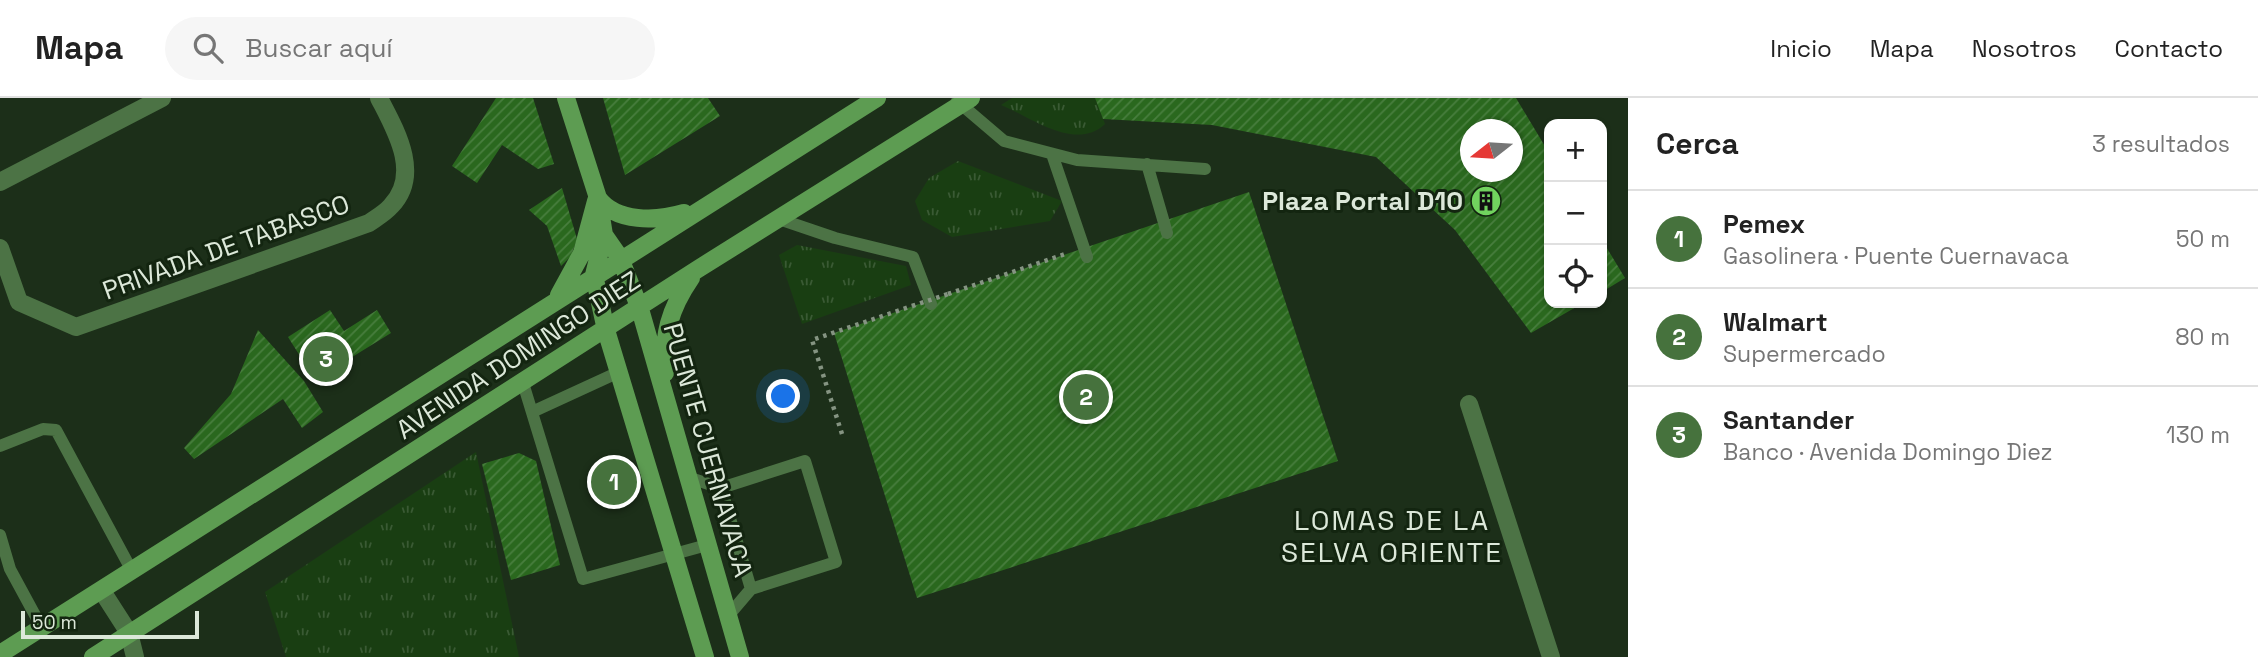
<!DOCTYPE html>
<html lang="es">
<head>
<meta charset="utf-8">
<style>
	:root { --surface:#fff; --page:#f6f6f6; --text:#222; --muted:#767676; --line:#e0e0e0; --accent:#46723d }
	body { margin:0; font-family:"Space Grotesk",sans-serif; background:var(--page); color:var(--text) }
	.controls { position:absolute; right:21px; top:21px; display:grid; overflow:hidden; border-radius:14px; box-shadow:0 2px 5px #0004 }
	.controls button { width:63px; height:63px; display:grid; place-items:center; padding:0; border:0; border-bottom:2px solid var(--line); background:var(--surface); color:var(--text); font:35px sans-serif }
	.compass { position:absolute; left:1460px; top:21px; width:63px; height:63px; border-radius:50%; background:var(--surface); box-shadow:0 2px 5px #0004; rotate:253deg }
	.scale { position:absolute; left:21px; bottom:18px; width:178px; box-sizing:border-box; padding-left:7px; border:4px solid #dce8d9; border-top:0; font-size:19px; line-height:24px; white-space:nowrap; color:#dce8d9; -webkit-text-stroke:5px #132510; paint-order:stroke }
	.you { position:absolute; left:784px; top:299px; width:24px; height:24px; margin:-18px; border:5px solid #fff; border-radius:50%; background:#1a73e8; box-shadow:0 0 0 10px #1a73e833 }
	.badge { display:grid; place-items:center; width:46px; height:46px; border-radius:50%; background:var(--accent); color:#fff; font-size:23px; font-weight:700 }
	.pin { position:absolute; translate:-50% -50%; border:4px solid #fff; box-shadow:0 2px 7px #0006 }
	.list { margin:0; padding:0; list-style:none }
	h2 { display:flex; justify-content:space-between; align-items:center; height:91px; margin:0; padding:0 28px; font-size:30px }
	h2 small { font-size:23px; font-weight:400; color:var(--muted) }
	.list li { display:grid; grid-template-columns:46px 1fr auto; gap:21px; align-items:center; box-sizing:border-box; height:98px; padding:0 28px; border-top:2px solid var(--line) }
	.list b { display:block; font-size:26px; white-space:nowrap }
	.list p { margin:0; font-size:23px; white-space:nowrap; color:var(--muted) }
	.list em { font-size:23px; font-style:normal; color:var(--muted) }
	.icon { flex:none; width:38px; height:38px; fill:none; stroke:currentColor; stroke-width:2; stroke-linecap:round; stroke-linejoin:round }
	.map { position:relative; flex:none; width:1628px; height:559px; overflow:hidden }
	header { display:flex; align-items:center; gap:42px; box-sizing:border-box; height:98px; padding:0 35px; background:var(--surface); border-bottom:2px solid var(--line) }
	header strong { font-size:33px }
	nav { display:flex; gap:38px; margin-inline-start:auto; font-size:24px }
	.search { width:490px; height:63px; background:var(--page); display:flex; align-items:center; gap:18px; box-sizing:border-box; padding:0 24px; border-radius:38px; color:var(--muted); font-size:26px }
	main { display:flex }
	aside { flex:1; background:var(--surface) }
	.map>svg:first-child { display:block }
</style>
</head>
<body>
<header>
<strong>Mapa</strong>
<div class="search"><svg class="icon" aria-label="search" viewBox="0 0 24 24"><circle cx="10" cy="10" r="6"/><path d="M15 15l6 6"/></svg>Buscar aquí</div>
<nav><a>Inicio</a><a>Mapa</a><a>Nosotros</a><a>Contacto</a></nav>
</header>
<main>
<div class="map">
<svg width="1628" height="559" viewBox="0 0 1628 559">
	<defs>
		<pattern id="grass-tufts" width="24" height="20" patternUnits="userSpaceOnUse" patternTransform="scale(1.75)"><rect width="24" height="20" fill="#193e12"/><path d="M3 7l-1-3M5 7V3M7 7l1-3M15 17l-1-3M17 17v-4M19 17l1-3" fill="none" stroke="#3a5a34"/></pattern>
		<pattern id="building-hatch" width="6" height="6" patternUnits="userSpaceOnUse" patternTransform="scale(1.75)"><rect width="6" height="6" fill="#2a681e"/><path d="M-1 1l2-2M0 6l6-6M5 7l2-2" fill="none" stroke="#487e3e"/></pattern>
	</defs>
	<rect width="100%" height="100%" fill="#1c2f19"/>
	<path fill="url(#grass-tufts)" d="M1012,0H1095L1105,26C1075,54 1031,19 1001,7Z
		M958,63L1062,103L1050,123L952,139L922,122L915,103L929,80Z
		M797,147L906,168L911,187L802,226L779,157Z
		M476,354L519,559H286L265,494Z"/>
	<path fill="url(#building-hatch)" fill-rule="evenodd" d="M496,0H533L554,66L538,71L502,47L477,85L452,68Z
		M603,0H708L720,18L625,77Z
		M1095,0H1516L1549,55V205H1583L1531,235L1455,132L1376,59L1212,27L1103,21ZM1470,32H1512V74H1470Z
		M562,90L577,141L571,158L561,168L547,128L529,112Z
		M1249,94L1338,363L917,500L834,235Z
		M1602,142L1625,180L1602,194Z
		M330,212L344,233L377,212L391,235L315,282L288,239Z
		M258,232L304,283L323,314L302,330L283,301L194,361L184,350L231,296Z
		M519,355L536,363L560,467L511,482L482,366Z"/>
	<g fill="none" stroke-linecap="round" stroke-linejoin="round">
		<path stroke="#859482" stroke-width="4.5" stroke-dasharray="3.5 5" stroke-linecap="butt" d="M948,196L1068,155
			M842,336L812,242L912,208"/>
		<path stroke="#4c7345" stroke-width="12" d="M957,3L1004,43L1077,62L1205,71
			M1052,56L1087,159
			M1147,66L1167,135
			M779,121L835,140L913,159L931,206
			M523,285L583,481L707,447
			M532,314L619,274
			M0,348L43,331L56,332L132,473
			M687,379L721,390L751,491L728,518
			M721,390L805,363L836,464L751,491
			M0,437L10,471L42,530"/>
		<path stroke="#4c7345" stroke-width="18" d="M0,84L162,0
			M0,150L19,204L76,229L369,125C376,120 385,115 391,108C422,76 395,31 379,0
			M1469,306L1551,559
			M102,493L129,535L135,559"/>
		<path stroke="#5d9c52" stroke-width="18" d="M566,0L598,100L604,137L620,160L640,211L740,559
			M598,100C616,125 657,123 684,115
			M604,137L594,177L606,232L705,559
			M559,197L582,155L596,103
			M665,275C663,237 669,212 691,180
			M0,556L877,0
			M93,559L698,171L971,0"/>
		<path stroke="#859482" stroke-width="4.5" stroke-dasharray="3.5 5" stroke-linecap="butt" d="M912,208L948,196"/>
	</g>
	<defs>
		<g id="building-disc" transform="scale(1.575)"><circle r="9.5" fill="#71d35e" stroke="#132510"/><path d="M-4-6H4V6H1V3H-1V6H-4ZM-2.5-4.3h1.7v1.8h-1.7ZM.8-4.3h1.7v1.8H.8ZM-2.5-1h1.7V.8h-1.7ZM.8-1h1.7V.8H.8Z" fill="#111"/></g>
	</defs>
	<g fill-rule="evenodd">
		<use href="#building-disc" x="1486" y="103"/>
	</g>
	<g text-anchor="middle" stroke-width="6" stroke-linejoin="round" paint-order="stroke">
		<g font-size="26" font-weight="bold" fill="#dce8d9" stroke="#132510" text-anchor="end">
			<text x="1463" y="112">Plaza Portal D10</text>
		</g>
		<g font-size="26" fill="#dce8d9" stroke="#132510">
			<text transform="translate(226 149) rotate(-20)" y="9">PRIVADA DE TABASCO</text>
			<text transform="translate(518 257) rotate(-33)" y="9">AVENIDA DOMINGO DIEZ</text>
			<text transform="translate(708 352) rotate(74)" y="9">PUENTE CUERNAVACA</text>
		</g>
		<g font-size="28" letter-spacing="2" fill="#dce8d9" stroke="#132510">
			<text x="1392" y="432">LOMAS DE LA<tspan x="1392" dy="32">SELVA ORIENTE</tspan></text>
		</g>
	</g>
</svg>
<div class="controls">
<button>+</button>
<button>−</button>
<button><svg class="icon" aria-label="locate" viewBox="0 0 24 24"><circle cx="12" cy="12" r="6"/><path d="M12 2v4M12 18v4M2 12h4M18 12h4"/></svg></button>
</div>
<svg class="compass" viewBox="-18 -18 36 36"><path d="M0-13l5 13h-10z" fill="#e53935"/><path d="M0 13l5-13h-10z" fill="#767676"/></svg>
<div class="scale">50 m</div>
<div class="you"></div>
<div class="pin badge" style="left:614px;top:384px">1</div>
<div class="pin badge" style="left:1086px;top:299px">2</div>
<div class="pin badge" style="left:326px;top:261px">3</div>
</div>
<aside>
<h2>Cerca<small>3 resultados</small></h2>
<ul class="list">
<li><span class="badge">1</span><div><b>Pemex</b><p>Gasolinera · Puente Cuernavaca</p></div><em>50 m</em></li>
<li><span class="badge">2</span><div><b>Walmart</b><p>Supermercado</p></div><em>80 m</em></li>
<li><span class="badge">3</span><div><b>Santander</b><p>Banco · Avenida Domingo Diez</p></div><em>130 m</em></li>
</ul>
</aside>
</main>
</body>
</html>
